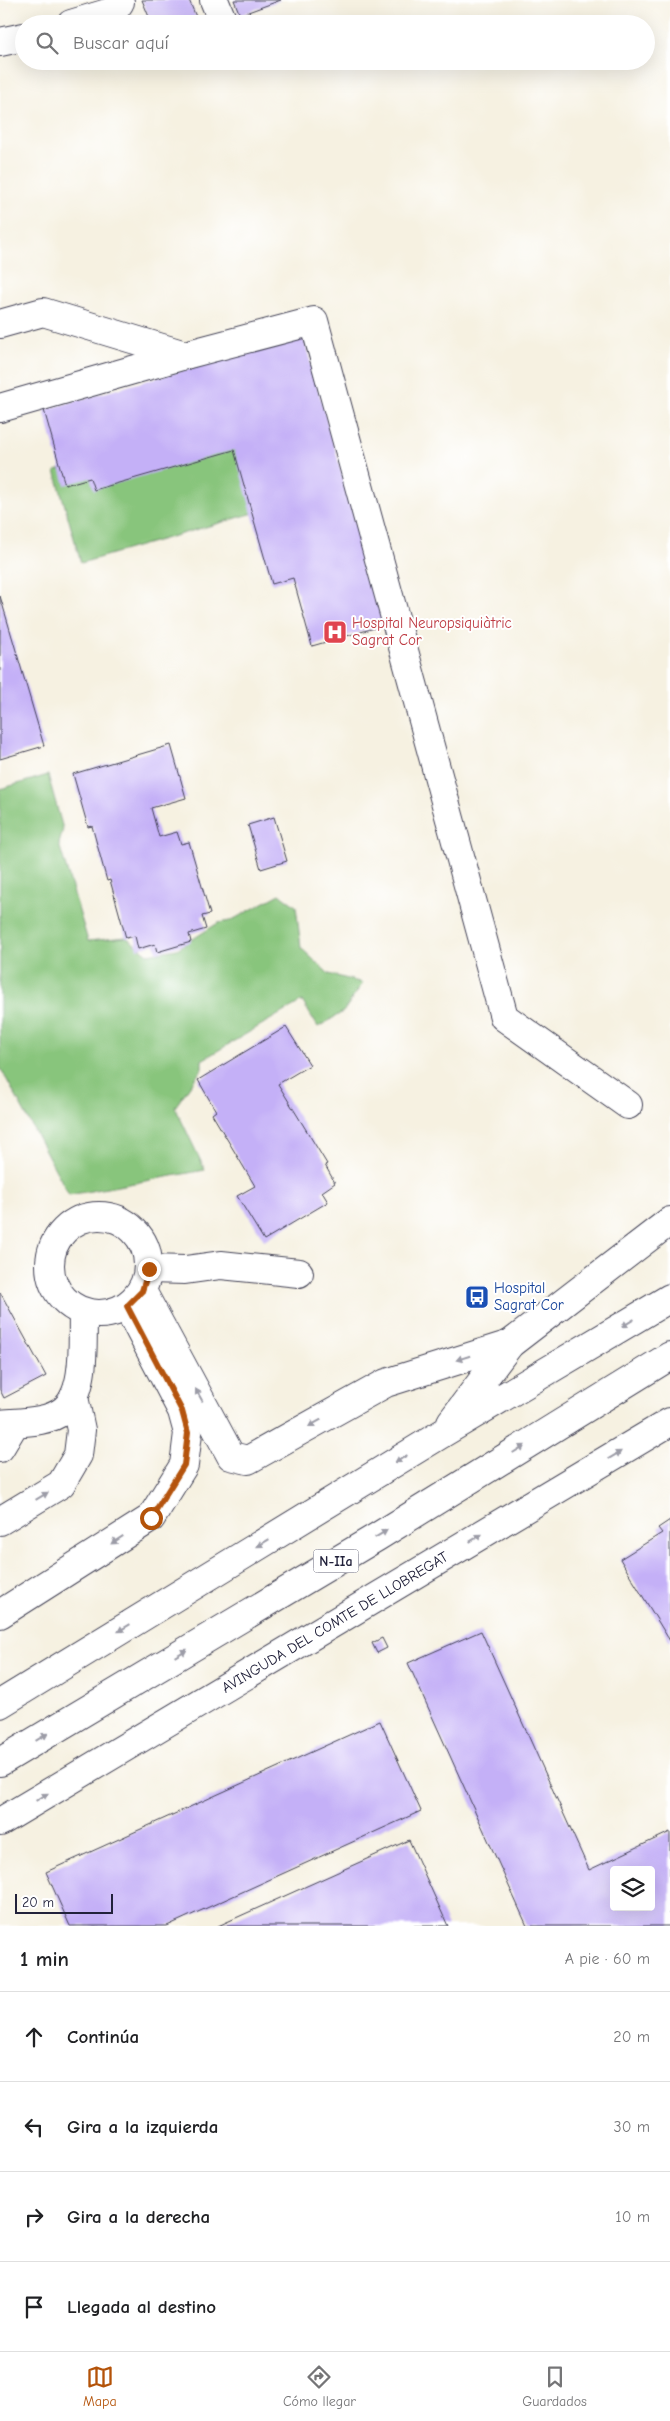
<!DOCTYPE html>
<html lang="es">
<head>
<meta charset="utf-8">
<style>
	:root { --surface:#fff; --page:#f6f6f6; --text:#202124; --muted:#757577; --line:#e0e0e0; --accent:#b45309 }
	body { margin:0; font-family:"Comic Neue",sans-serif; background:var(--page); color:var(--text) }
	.controls { position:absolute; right:15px; bottom:15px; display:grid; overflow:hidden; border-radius:5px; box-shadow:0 5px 20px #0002 }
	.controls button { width:45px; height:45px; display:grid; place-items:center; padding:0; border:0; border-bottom:1px solid var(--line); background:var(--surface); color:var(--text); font:25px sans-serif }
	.scale { position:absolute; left:15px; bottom:12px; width:98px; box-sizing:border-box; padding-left:5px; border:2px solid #22223b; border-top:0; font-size:14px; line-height:18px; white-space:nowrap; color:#22223b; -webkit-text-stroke:4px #fff; paint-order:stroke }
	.stop { position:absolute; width:15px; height:15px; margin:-11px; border:4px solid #b45309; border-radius:50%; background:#fff }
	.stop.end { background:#b45309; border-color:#fff; box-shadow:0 1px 5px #0008 }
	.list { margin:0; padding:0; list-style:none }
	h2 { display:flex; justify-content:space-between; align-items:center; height:65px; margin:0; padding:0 20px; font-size:21px }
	h2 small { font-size:16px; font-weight:400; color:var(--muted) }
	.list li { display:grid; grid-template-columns:32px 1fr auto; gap:15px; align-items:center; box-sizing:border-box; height:90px; padding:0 20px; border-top:1px solid var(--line) }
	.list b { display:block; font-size:19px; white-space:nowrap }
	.list em { font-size:16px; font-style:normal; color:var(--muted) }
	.icon { flex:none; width:28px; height:28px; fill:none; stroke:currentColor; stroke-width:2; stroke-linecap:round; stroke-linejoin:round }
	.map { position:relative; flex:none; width:670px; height:1926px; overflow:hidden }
	.search { position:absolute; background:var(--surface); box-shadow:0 5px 20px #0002; left:15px; right:15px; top:15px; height:55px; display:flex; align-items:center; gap:12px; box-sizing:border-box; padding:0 18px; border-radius:28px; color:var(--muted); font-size:19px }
	.sheet { height:425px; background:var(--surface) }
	nav { display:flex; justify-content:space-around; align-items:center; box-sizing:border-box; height:70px; border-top:1px solid var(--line); background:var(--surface); font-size:14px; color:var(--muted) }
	nav a { display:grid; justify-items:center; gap:2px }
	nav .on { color:var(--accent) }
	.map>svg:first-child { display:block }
</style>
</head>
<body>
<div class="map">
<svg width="670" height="1926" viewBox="0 0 670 1926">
	<rect width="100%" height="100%" fill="#fff"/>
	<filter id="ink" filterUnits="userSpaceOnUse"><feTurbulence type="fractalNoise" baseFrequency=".02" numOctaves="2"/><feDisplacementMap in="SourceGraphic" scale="10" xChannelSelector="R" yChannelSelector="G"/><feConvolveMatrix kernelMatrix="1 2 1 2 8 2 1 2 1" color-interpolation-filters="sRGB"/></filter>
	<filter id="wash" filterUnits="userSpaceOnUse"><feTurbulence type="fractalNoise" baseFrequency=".0096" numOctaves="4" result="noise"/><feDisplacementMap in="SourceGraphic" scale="20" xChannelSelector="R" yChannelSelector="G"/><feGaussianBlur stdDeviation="1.12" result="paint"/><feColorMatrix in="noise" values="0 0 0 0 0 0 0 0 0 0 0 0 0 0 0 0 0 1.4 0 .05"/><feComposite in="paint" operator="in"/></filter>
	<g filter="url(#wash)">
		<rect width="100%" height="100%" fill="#f6f1e1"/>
		<path fill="#88c57b" stroke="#55745b" d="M235,420L261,511L81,563L55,471Z
			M48,775L63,829L59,844L88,941L126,937L148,954L177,949L218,923L230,921L280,894L296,906L301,948L329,974L363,983L343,1012L318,1027L302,1001L202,1060V1069L175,1107L205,1170L69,1195L0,1067V789Z"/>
		<g id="blocks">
			<path fill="#c4b0f7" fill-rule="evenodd" d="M142,0H189L199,24H167V22L152,24Z
				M234,0H281L240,15Z
				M303,336L385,625L312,646L293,578L272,584L234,450L94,490L90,478L65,485L44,410Z
				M0,596L44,746L0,759Z
				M171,745L186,798L151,808L159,837L177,832L181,844L189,842L210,914L202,916L206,929L189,934L191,942L157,952L155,944L138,949L135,936L126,938L110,880L107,881L92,826L88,827L73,774Z
				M274,817L287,861L261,869L248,825Z
				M286,1027L310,1065L278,1084L327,1164L325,1165L335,1183L322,1192L328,1202L264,1240L237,1196L255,1186L212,1114L216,1111L198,1080Z
				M0,1292L46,1376L4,1398L0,1390Z
				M670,1520V1641L620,1559L662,1533L658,1528Z
				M481,1631L589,1870L670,1832V1926H527L408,1663ZM614,1870H651V1907H614Z
				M382,1638L387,1648L377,1653L372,1643Z
				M380,1721L421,1811L167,1926H70L46,1872Z
				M409,1840L448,1926H218Z"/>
		</g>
	</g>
	<g filter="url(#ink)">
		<use href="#blocks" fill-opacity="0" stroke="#424154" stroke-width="1"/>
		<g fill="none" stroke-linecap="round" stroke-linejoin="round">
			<g stroke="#424154" stroke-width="30">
				<g id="minor">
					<path d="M214,0L221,17"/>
					<path d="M71,24L114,11L120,2"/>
					<path d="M0,42L24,37"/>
					<path d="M0,324L43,312L185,355L314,321L504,1017L628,1105"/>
					<path d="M0,408L185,355"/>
					<circle cx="99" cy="1265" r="49"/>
					<path d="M149,1269L185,1270L221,1265L299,1273"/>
					<path d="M142,1291L231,1456L248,1460L386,1383L510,1344"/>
					<path d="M0,1424C20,1422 48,1423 64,1410C87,1391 82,1340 83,1313"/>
					<path d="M0,1448L15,1423"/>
					<path d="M0,1521L61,1484L78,1455L81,1430L74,1397"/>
					<path d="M0,1614L151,1518L184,1465L188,1433L182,1411L127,1306"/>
					<path id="s1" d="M0,1822L670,1422"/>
				</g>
			</g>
			<g stroke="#424154" stroke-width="30">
				<path id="highway" d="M451,1422L510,1344L670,1221
					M0,1704L443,1433L670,1298
					M0,1762L377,1537L670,1356"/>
			</g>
			<use href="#minor" stroke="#fff" stroke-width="28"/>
			<use href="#highway" stroke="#fff" stroke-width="28"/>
		</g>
		<defs><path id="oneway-solid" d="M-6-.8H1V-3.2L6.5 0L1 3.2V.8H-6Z" transform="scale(1.25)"/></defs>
		<g fill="#9c9ca7">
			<use href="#oneway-solid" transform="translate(628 1323) rotate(149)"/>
			<use href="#oneway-solid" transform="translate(463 1358) rotate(162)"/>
			<use href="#oneway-solid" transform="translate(199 1395) rotate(-119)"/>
			<use href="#oneway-solid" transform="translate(315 1423) rotate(151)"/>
			<use href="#oneway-solid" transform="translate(519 1449) rotate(-32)"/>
			<use href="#oneway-solid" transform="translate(615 1455) rotate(-31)"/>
			<use href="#oneway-solid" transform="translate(401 1459) rotate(149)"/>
			<use href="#oneway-solid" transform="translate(42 1496) rotate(-31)"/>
			<use href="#oneway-solid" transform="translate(381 1534) rotate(-31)"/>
			<use href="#oneway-solid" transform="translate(476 1538) rotate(-31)"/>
			<use href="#oneway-solid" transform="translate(117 1540) rotate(147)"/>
			<use href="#oneway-solid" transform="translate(263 1543) rotate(149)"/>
			<use href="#oneway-solid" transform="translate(124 1628) rotate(149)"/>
			<use href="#oneway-solid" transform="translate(181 1653) rotate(-31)"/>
			<use href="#oneway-solid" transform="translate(42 1737) rotate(-31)"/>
			<use href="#oneway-solid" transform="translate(42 1797) rotate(-31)"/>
		</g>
	</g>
	<g fill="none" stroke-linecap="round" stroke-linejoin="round" filter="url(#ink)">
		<path stroke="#b45309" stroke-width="6" d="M149,1269L142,1291L127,1306L182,1411L188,1433L184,1465L151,1518"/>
	</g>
	<defs>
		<g id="hospital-square" transform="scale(1.25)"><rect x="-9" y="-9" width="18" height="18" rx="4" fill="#e0444e" stroke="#fff"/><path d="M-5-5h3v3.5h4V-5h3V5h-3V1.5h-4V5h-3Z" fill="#fff"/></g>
		<g id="bus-square" transform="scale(1.25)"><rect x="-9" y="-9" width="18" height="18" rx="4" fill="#1a4fb4" stroke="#fff"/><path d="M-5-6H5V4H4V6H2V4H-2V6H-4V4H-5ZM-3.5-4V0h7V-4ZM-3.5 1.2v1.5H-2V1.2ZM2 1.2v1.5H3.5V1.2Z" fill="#fff"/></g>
	</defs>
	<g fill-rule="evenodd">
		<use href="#hospital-square" x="335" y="632"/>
		<use href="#bus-square" x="477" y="1297"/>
	</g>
	<g text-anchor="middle" stroke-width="4" stroke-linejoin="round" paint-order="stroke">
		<rect fill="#fff" stroke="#646476" stroke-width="1" x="313.5" y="1549.5" width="45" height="23" rx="4"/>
		<g font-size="14" font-weight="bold" fill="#22223b">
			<text x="336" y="1566">N-IIa</text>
		</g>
		<g font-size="15" fill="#be3a42" stroke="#fff" text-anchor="start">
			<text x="352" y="628">Hospital Neuropsiquiàtric<tspan x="352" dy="17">Sagrat Cor</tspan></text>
		</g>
		<g font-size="15" fill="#164399" stroke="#fff" text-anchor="start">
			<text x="494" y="1293">Hospital<tspan x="494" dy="17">Sagrat Cor</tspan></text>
		</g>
		<g font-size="15" fill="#22223b" stroke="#fff">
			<text dy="5" stroke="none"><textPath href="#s1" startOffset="390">AVINGUDA DEL COMTE DE LLOBREGAT</textPath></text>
		</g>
	</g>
</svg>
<div class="controls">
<button><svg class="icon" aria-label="layers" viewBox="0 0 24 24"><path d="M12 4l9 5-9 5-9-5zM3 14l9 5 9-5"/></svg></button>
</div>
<div class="scale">20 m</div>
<div class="stop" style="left:151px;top:1518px"></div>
<div class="stop end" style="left:149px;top:1269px"></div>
<div class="search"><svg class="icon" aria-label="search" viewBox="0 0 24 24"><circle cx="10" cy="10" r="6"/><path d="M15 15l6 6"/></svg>Buscar aquí</div>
</div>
<section class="sheet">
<h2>1 min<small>A pie · 60 m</small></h2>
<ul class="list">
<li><svg class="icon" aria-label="ahead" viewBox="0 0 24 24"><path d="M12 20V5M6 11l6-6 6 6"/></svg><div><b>Continúa</b></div><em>20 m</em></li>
<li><svg class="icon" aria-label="left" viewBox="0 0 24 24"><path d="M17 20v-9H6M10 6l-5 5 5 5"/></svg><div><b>Gira a la izquierda</b></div><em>30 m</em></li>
<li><svg class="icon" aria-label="right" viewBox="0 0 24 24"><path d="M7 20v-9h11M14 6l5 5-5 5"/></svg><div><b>Gira a la derecha</b></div><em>10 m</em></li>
<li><svg class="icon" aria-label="arrive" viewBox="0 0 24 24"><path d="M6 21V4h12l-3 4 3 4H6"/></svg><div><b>Llegada al destino</b></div></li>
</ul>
</section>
<nav>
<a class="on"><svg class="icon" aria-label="map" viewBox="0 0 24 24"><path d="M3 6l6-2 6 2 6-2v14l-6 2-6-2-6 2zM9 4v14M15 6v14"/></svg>Mapa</a>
<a><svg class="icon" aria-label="directions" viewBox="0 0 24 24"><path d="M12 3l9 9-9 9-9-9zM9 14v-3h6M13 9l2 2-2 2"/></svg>Cómo llegar</a>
<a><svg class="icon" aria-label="saved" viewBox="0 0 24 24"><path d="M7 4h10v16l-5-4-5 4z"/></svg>Guardados</a>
</nav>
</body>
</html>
